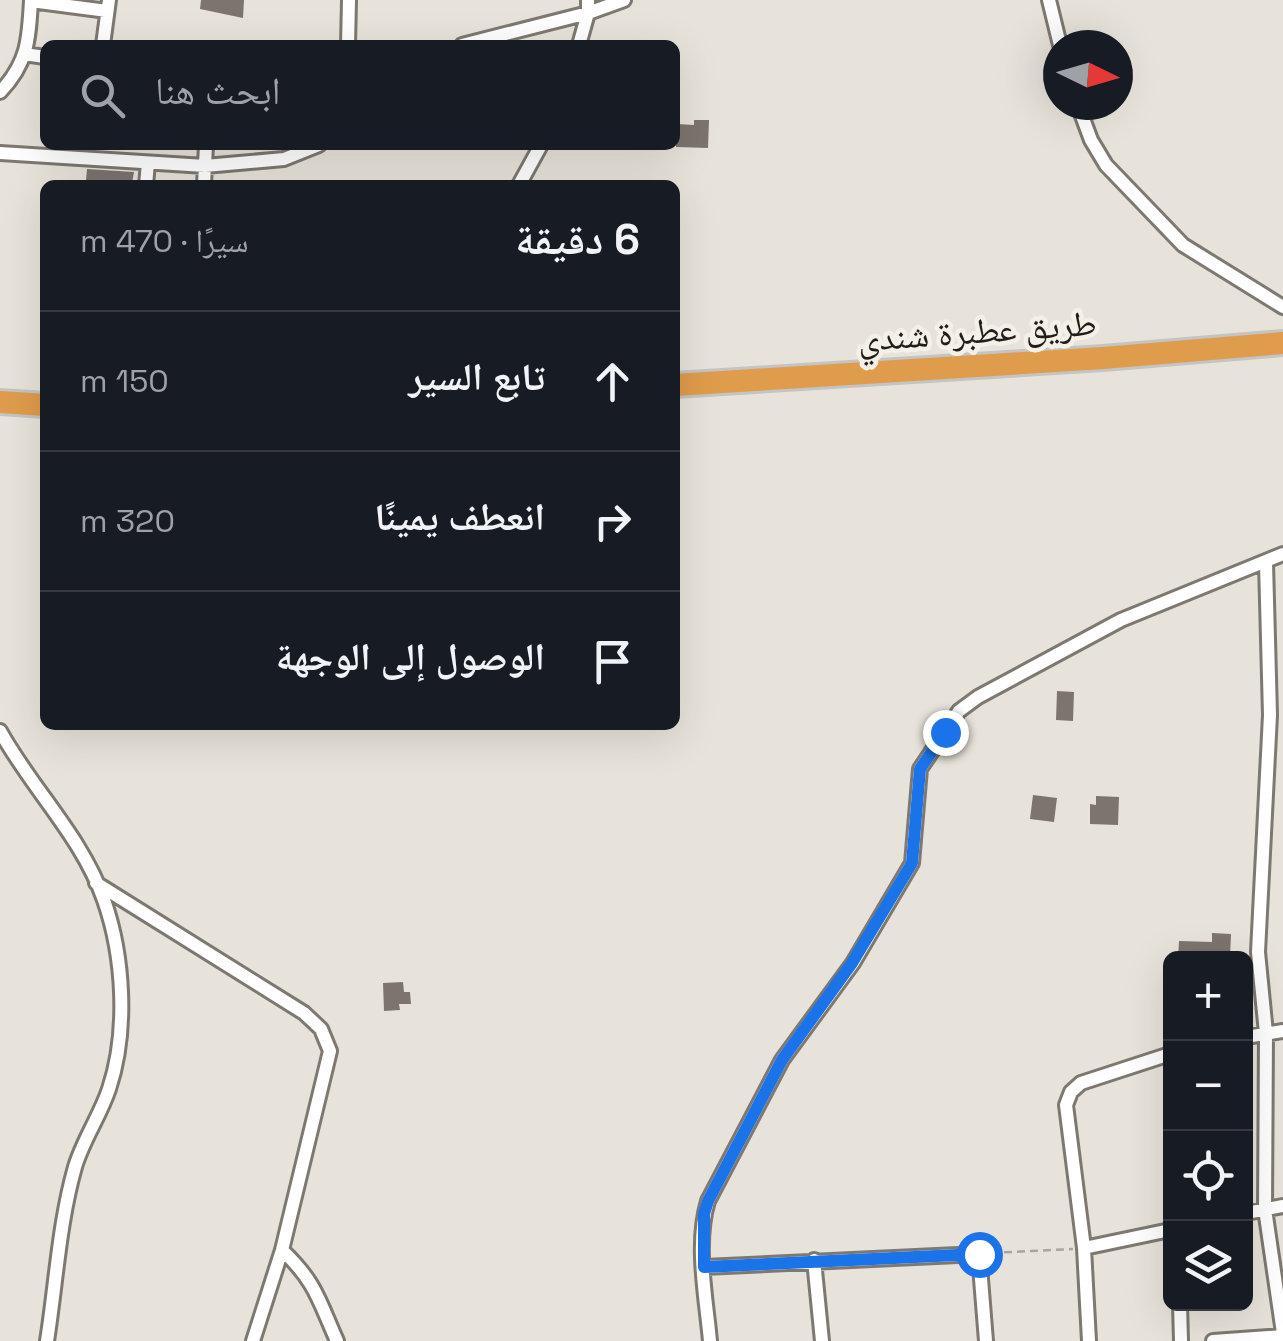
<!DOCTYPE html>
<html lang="ar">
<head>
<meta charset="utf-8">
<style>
	:root { --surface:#171b24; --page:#242831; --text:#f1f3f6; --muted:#9ea1a6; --line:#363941 }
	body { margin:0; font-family:"Space Grotesk","Noto Naskh Arabic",sans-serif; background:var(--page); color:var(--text); direction:rtl }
	.controls { position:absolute; right:30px; bottom:30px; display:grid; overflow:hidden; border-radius:15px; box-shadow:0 10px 40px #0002 }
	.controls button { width:90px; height:90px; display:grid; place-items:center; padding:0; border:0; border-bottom:2px solid var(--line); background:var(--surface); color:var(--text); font:50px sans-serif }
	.compass { position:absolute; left:1043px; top:30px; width:90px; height:90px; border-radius:50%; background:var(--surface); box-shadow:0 10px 40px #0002; rotate:95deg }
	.stop { position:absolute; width:30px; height:30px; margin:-22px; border:8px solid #1a73e8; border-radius:50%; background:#fff }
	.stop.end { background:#1a73e8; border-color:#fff; box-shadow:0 2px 10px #0008 }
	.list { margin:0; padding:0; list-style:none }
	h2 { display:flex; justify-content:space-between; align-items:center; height:130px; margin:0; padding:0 40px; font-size:42px }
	h2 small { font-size:32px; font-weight:400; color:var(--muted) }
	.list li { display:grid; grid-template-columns:65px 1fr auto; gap:30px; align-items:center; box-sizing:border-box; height:140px; padding:0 40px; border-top:2px solid var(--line) }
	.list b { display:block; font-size:38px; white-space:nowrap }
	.list em { font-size:32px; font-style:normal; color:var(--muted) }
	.icon { flex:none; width:55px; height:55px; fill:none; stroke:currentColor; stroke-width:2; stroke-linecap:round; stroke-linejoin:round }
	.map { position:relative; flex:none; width:1283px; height:1341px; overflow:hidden; direction:ltr }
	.search { position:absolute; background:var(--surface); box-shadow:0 10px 40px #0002; left:40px; top:40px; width:640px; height:110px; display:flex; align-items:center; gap:25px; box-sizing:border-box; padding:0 35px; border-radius:15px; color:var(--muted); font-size:38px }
	.panel { position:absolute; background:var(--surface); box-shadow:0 10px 40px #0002; left:40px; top:180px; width:640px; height:550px; border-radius:15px; direction:rtl }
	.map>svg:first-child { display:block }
</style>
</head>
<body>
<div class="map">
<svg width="1283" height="1341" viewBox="0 0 1283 1341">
	<rect width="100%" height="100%" fill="#e8e3da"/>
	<path fill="#7d736f" d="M201,0H244L243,18L200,9Z
		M694,120H709L708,148L676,147L677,124L694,125Z
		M87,169L134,172L132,183L86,180Z
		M1057,691L1074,692L1073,721L1056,720Z
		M1033,795L1057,798L1054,822L1030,819Z
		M1096,796L1119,797L1118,825L1090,824V804L1096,805Z
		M1212,933L1231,934L1230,958H1178L1179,941L1212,942Z
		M403,982L404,992H410L411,1004H399L400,1010L384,1011L383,983Z"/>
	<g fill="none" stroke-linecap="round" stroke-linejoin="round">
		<g stroke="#7d7870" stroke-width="18">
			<path id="street" d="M1049,0L1060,45
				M31,1L107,11
				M103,45L109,0
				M348,45L349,0
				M462,45L588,13L624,0
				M579,45L588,13V0
				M24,54L45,57
				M0,92C28,63 29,39 31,0
				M1078,105L1091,140L1106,165L1183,245L1283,307
				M0,153L205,166L284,159L319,145
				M146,185L148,163
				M204,185L206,145
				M519,185L541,145
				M1266,563L1270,715L1258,952L1266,1033L1265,1209L1283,1333
				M0,731C32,789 82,837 104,900C124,957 128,1032 109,1089C100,1116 83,1140 75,1167C59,1223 56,1284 47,1341
				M96,883L304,1013L321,1029L330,1051L282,1250L253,1341
				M1246,1037L1283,1031
				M1246,1213L1283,1206
				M1084,1248L1170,1230
				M282,1250C316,1282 319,1301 337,1341
				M814,1260L822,1341
				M704,1267L979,1254L986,1341
				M1180,1304L1181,1341
				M710,1341C706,1297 695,1244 708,1201L782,1060L853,963L912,863L920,769L959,711L978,697L1121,620L1283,554
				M1089,1341L1084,1248L1066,1105L1071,1092L1081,1083L1170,1054
				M1213,1341L1283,1336"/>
		</g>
		<g stroke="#c5c4c4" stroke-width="28">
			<path id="highway" d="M675,385L1103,358L1283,343
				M0,402L45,405"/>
		</g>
		<path stroke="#a9a59e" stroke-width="2.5" stroke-dasharray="8 5" stroke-linecap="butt" d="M991,1253L1073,1249"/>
		<use href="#street" stroke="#fff" stroke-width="12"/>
		<use href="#highway" stroke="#df9c4c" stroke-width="22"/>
	</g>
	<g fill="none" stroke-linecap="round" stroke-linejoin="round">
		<path stroke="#1a73e8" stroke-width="12" d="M945,732L920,769L912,863L852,963L782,1060L708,1201L704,1214V1267L979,1254"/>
	</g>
	<g text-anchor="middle" stroke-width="9" stroke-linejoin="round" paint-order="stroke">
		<g font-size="35" fill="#201e1b" stroke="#f5f0e7">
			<text transform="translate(977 331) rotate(-4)" y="12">طريق عطبرة شندي</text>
		</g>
	</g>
</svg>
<div class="controls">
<button>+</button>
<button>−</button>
<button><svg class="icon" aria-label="locate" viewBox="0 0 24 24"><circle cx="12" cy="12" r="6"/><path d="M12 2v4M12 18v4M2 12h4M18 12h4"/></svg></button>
<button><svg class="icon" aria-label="layers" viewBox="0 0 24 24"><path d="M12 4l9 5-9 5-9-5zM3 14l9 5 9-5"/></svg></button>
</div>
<svg class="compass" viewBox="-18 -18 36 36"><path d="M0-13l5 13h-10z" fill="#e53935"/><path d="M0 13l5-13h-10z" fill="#9ea1a6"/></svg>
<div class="stop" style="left:979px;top:1254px"></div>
<div class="stop end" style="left:945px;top:732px"></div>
<div class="search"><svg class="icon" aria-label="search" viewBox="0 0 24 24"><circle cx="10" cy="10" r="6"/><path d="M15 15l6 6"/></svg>ابحث هنا</div>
<section class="panel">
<h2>6 دقيقة<small>سيرًا · 470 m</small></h2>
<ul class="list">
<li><svg class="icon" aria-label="ahead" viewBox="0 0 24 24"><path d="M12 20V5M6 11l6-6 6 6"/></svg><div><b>تابع السير</b></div><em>150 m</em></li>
<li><svg class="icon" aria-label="right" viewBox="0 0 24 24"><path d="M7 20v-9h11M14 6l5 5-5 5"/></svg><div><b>انعطف يمينًا</b></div><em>320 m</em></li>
<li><svg class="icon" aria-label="arrive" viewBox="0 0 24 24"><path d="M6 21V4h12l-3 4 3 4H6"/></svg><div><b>الوصول إلى الوجهة</b></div></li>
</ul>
</section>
</div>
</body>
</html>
